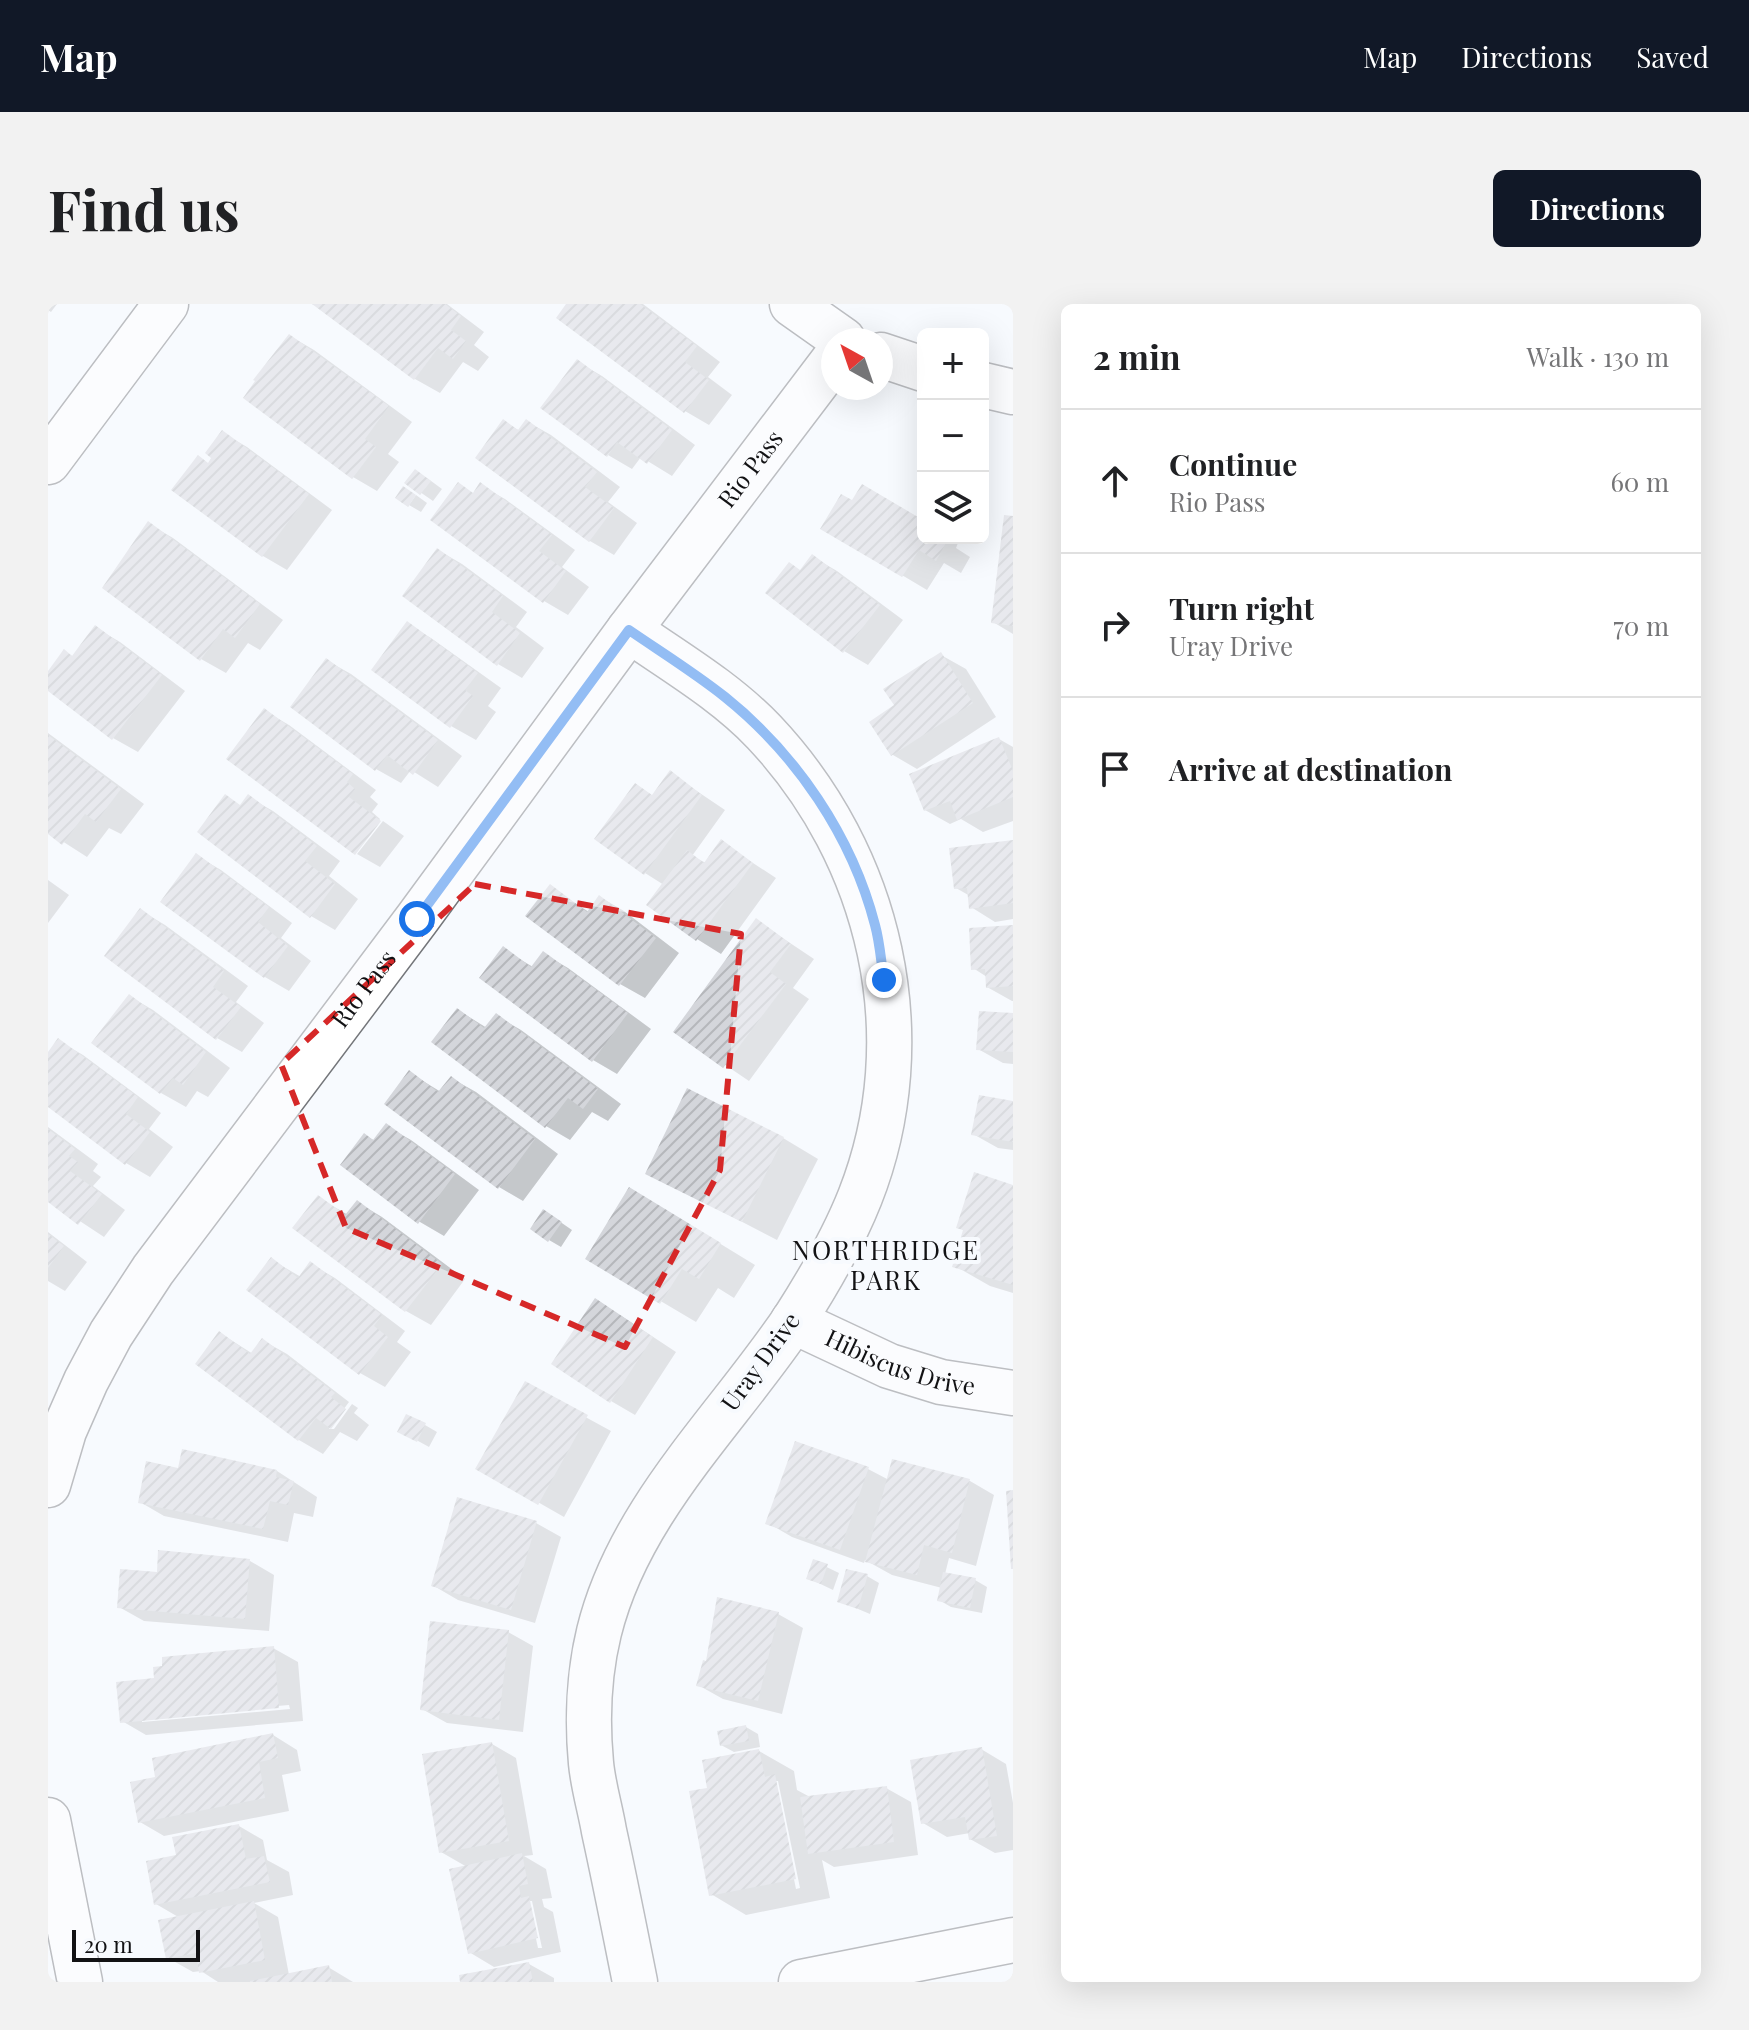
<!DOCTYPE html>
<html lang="en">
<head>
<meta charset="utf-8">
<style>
	:root { --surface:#fff; --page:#f2f2f2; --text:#202124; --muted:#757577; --line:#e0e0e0; --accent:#111827 }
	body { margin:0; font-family:"Playfair Display",serif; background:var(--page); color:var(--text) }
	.controls { position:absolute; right:24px; top:24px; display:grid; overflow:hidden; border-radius:12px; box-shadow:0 8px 32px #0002 }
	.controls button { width:72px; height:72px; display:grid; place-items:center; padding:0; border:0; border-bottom:2px solid var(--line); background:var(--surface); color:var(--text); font:40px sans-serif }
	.compass { position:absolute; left:773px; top:24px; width:72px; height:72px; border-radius:50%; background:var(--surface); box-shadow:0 8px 32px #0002; rotate:320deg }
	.scale { position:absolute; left:24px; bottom:20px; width:128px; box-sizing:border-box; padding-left:8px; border:4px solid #121214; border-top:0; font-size:22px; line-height:28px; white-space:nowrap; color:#121214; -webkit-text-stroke:6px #f7fafe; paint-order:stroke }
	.stop { position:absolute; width:24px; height:24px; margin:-18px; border:6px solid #1a73e8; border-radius:50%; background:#fff }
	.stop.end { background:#1a73e8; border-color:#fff; box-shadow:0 2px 8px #0008 }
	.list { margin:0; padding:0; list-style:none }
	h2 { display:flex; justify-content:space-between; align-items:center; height:104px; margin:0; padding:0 32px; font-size:34px }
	h2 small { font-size:26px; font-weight:400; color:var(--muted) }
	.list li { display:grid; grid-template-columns:52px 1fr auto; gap:24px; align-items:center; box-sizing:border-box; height:144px; padding:0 32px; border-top:2px solid var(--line) }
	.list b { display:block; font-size:30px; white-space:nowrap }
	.list p { margin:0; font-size:26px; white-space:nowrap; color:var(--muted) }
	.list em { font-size:26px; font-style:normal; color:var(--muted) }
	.icon { flex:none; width:44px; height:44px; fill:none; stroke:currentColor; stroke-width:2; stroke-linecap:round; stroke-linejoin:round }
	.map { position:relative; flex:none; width:965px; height:1678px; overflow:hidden; border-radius:12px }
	header { display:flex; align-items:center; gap:48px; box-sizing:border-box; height:112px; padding:0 40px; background:var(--accent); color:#fff }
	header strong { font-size:38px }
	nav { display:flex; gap:44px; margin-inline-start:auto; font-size:28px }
	.intro { display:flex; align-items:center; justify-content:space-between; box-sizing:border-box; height:192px; padding:0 48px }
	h1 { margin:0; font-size:56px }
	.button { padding:20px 36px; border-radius:12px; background:var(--accent); color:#fff; font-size:28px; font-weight:700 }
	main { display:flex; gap:48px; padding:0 48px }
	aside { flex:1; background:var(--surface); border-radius:12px; box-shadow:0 8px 32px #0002 }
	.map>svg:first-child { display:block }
</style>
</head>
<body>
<header>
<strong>Map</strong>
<nav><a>Map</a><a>Directions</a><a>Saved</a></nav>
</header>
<div class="intro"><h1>Find us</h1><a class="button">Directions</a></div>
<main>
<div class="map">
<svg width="965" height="1678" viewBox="0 0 965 1678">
	<defs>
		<pattern id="building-hatch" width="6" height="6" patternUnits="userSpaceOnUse" patternTransform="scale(2)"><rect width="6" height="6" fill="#d4d6db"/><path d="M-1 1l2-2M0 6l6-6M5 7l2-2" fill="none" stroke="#b5b7bb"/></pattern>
	</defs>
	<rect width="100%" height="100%" fill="#f7fafe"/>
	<path fill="#0003" fill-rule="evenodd" d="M0,0H9L3,8L0,6Z
		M267,0H399L436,28L426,41L441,53L430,67L415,58L392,89L367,75Z
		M521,0H595L672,58L660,73L684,91L661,121L637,107Z
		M242,32L266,46L364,118L340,150L351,158L329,187L305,173Z
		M530,58L554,72L647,141L624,172L593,153L584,165L560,151Z
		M478,117L503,131L572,183L560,198L589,219L566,251L542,237L456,118L472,127Z
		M175,129L199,143L284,206L239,266L215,252L162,160Z
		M379,174L394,185L385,197L359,179Z
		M410,180L426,190L432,181L457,195L527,246L514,263L541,283L520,311L496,297Z
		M368,191L379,199L373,208L361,201Z
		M805,199L875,218V234H902L910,239L908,244L922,253L913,269L896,259L879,286L775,224Z
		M965,214V330L945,318Z
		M101,220L125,234L235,316L212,346L200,339L178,369L153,355Z
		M390,246L414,260L479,308L468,323L496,344L474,374L450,360Z
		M765,253L789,267L855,316L820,361L796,347Z
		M359,320L383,334L453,384L440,402L448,408L428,436L403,422Z
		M48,324L72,338L137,387L90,448L65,434L0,385V370L17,348L26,353Z
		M893,351L918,365L948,413L869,465L845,451L849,402Z
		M278,356L303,370L414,452L390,483L363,466L353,479L328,465L245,403Z
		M217,407L241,421L328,486L322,493L330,500L324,508L332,515L306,548Z
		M0,429L96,500L73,530L61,524L39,553L0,528Z
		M951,435L965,443V517L935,528L913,515L902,520L877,506Z
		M622,469L677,506L644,552L658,559L673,538L728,574L673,650L649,635L616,581L597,569Z
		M200,493L225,507L292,557L281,572L310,595L287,626L263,612Z
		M335,517L356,532L332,563L309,550Z
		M965,538V615L947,618L923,603L922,592L908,584Z
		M149,552L173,566L244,619L233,634L263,657L241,687L217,673Z
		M0,576L21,591L0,619Z
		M502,583L541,608L552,593L576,607L631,649L597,694L572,680L480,612Z
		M92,606L117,621L200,682L188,698L216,719L194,748L169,734L58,651Z
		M709,617L766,655L745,684L761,695L701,777L627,727Z
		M965,623V697H964L939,683V673L925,664Z
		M455,645L485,663L496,650L520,664L603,725L569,770L545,756Z
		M81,692L105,706L182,764L160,793L149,787L138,803L113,789L46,738Z
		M410,706L439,724L449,712L473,726L573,800L560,817L544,808L522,836L498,822Z
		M965,711V760L955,759L930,745Z
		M11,737L35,751L113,809L101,825L125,843L102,873L78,859L0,801V751Z
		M362,769L393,788L403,774L428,788L510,850L475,897L451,883Z
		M965,799V846L950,844L925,830Z
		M338,822L363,836L431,886L396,932L372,918L294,861L317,831L327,837Z
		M0,823L50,860L45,867L53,873L45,882L77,906L56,933L0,896Z
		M735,834L770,855L729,936L600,869Z
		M965,883V989L942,982L907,962L917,927L910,923Z
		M270,893L300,911L309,898L334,913L417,975L383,1021L358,1007L247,924Z
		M617,906L707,961L686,994L670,984L648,1018L540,954Z
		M508,915L524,926L513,943L501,936Z
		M0,928L39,958L17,987L0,977Z
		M224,956L253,973L263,960L287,974L357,1027L349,1038L363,1048L337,1083L312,1069L201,985Z
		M572,1011L628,1048L587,1111L563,1097Z
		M172,1029L205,1050L214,1036L239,1050L301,1098L281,1125H286L304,1100L310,1104L306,1109L321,1121L309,1137L292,1128L275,1150L251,1136Z
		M477,1080L563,1127L516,1213L430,1164Z
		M377,1121L389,1128L381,1143L352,1127Z
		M846,1158L922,1177L946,1191L928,1262L901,1254L897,1270L927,1276L939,1283L934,1309L903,1303L891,1296L894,1284L844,1271L817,1256L816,1259L744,1233L720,1219L820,1165L841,1176Z
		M131,1167H229L269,1193L265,1213L246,1209L240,1238L116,1212L92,1198Z
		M488,1219L513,1233L487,1319L410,1296L386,1282Z
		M202,1257L226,1271L221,1327L96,1317L71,1303Z
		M766,1257L791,1269L785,1286L760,1274Z
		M819,1272L831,1279L822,1310L791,1297Z
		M730,1310L755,1324L734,1410L675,1395L650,1381Z
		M460,1328L485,1342L475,1428L399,1419L374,1405Z
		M225,1344L250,1358L255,1417L98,1431L74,1417L109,1376ZM241,1401L242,1405L94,1418V1414Z
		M698,1423L710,1430L712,1443L686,1448L673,1441Z
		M225,1431L249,1446L253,1467L234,1471L241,1507L116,1532L92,1518L110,1475Z
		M444,1440L468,1454L485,1551L476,1552L498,1565L504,1594L494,1595L496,1603L505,1608L513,1648L446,1663L421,1648L419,1563L393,1548ZM480,1597H484L494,1644H490Z
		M933,1445L958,1460L965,1499V1546L947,1549L922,1535V1529L899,1533L875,1519Z
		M711,1447L746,1467L749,1486L762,1493L838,1484L863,1498L870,1551L786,1563L774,1556L782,1594L698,1611L663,1590L662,1485ZM726,1477H730L752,1584L748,1585Z
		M191,1522L215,1536L219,1556L241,1568L245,1591L206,1599L230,1613L241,1671L280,1663L305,1678H170L153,1667L145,1668L120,1654L132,1614L108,1600L130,1553Z
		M481,1660L506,1674V1678H414Z"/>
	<path fill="url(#building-hatch)" d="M264,0H397L413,12L403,26L418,37L405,55L390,44L366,76Z
		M518,0H592L649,42L637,58L661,76L636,109L508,14Z
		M241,30L341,102L317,135L328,143L304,175L195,94L207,77L205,76Z
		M529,55L624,126L599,160L569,138L559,153L492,104Z
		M455,115L470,126L478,115L549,168L537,183L566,204L541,238L427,154Z
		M174,126L261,190L214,253L123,186L150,151L160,159L163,154L157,149Z
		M367,165L383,177L372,191L356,179Z
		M410,178L425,189L432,178L504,231L491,247L518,267L495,299L382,216Z
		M814,180L875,216V234H894L899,237L888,257L871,246L854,273L772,225L793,190L804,196Z
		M355,182L368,191L360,203L347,194Z
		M956,211L965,212V322L943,319Z
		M100,217L212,300L187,334L175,325L152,357L54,284Z
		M389,244L455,292L444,308L472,329L449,362L354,292Z
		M764,250L832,301L795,349L717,289L741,258L752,266Z
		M359,317L430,369L417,386L425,392L402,424L323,366Z
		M47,321L114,371L64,436L0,387V367L16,345L24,352Z
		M893,348L925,399L843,452L821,418L846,401L835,385Z
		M278,354L390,436L365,471L339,451L327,467L242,403Z
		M216,404L305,470L299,478L307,485L301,493L333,517L307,551L178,455Z
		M0,431L73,485L48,518L37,510L14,541L0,530Z
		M951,433L965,467V493L909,516L902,497L876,507L861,470Z
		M622,466L654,491L596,571L546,535L587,479L604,491Z
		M177,490L192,501L200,490L269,542L257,557L287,580L262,614L149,528Z
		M673,535L705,559L648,637L598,601L639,546L656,559Z
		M965,536V599L921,605L919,584L906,585L901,544Z
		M148,549L221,603L210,618L240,642L216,674L112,598Z
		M502,580L539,608L551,591L608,634L571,682L477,612Z
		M92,604L176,667L165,683L193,703L168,736L56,652Z
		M708,614L743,640L722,668L738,680L675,764L625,728Z
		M965,621V682L938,684L937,665L923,666L921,624Z
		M455,642L483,663L495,647L580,709L544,758L431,674Z
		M81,690L158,748L135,781L125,774L112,790L43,739Z
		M409,704L436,724L448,709L550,785L535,805L520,794L497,824L383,738Z
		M931,707L965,709V748L928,746Z
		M10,734L90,793L78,810L102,828L77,861L0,803V748Z
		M361,766L390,788L403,772L487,835L450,885L336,800Z
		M639,784L736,833L694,918L597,870Z
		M931,791L965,797V838L923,831Z
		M338,819L407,870L370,920L292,861L316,829L325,836Z
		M0,825L27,845L21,852L30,858L22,867L54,890L30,921L0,898Z
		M926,868L965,881V981L904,963L915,926L908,924Z
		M581,883L673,939L651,975L634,965L612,1000L537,955Z
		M270,891L297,911L309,896L394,960L357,1008L244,924Z
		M495,905L514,918L500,938L482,925Z
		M0,930L16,942L0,964Z
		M223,953L250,974L262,957L334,1011L326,1022L340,1033L311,1071L198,986Z
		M547,994L605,1033L562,1099L503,1060Z
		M171,1027L202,1050L214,1034L287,1089L283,1093L298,1105L283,1125L268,1114L250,1137L147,1060Z
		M477,1077L540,1111L490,1201L427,1165Z
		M358,1110L378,1119L369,1138L349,1128Z
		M747,1137L821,1163L792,1246L717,1220Z
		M134,1145L229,1166L228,1173L246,1177L240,1201L222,1197L215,1225L90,1199L98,1157L130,1164Z
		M844,1155L922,1175L904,1249L876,1241L869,1271L817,1258Z
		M965,1186V1265H963L958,1187Z
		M409,1193L489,1217L463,1306L383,1282Z
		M110,1246L202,1255L197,1315L69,1304L72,1265L109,1268Z
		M765,1255L780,1260L773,1280L758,1275Z
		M798,1265L820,1270L810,1305L789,1298Z
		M895,1268L928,1274L922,1304L889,1297Z
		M669,1293L731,1308L710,1397L648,1382L655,1356L658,1357Z
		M382,1317L461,1326L451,1416L372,1406Z
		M226,1342L231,1404L72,1419L68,1378L106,1374L105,1363L114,1362V1353Z
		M698,1421L701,1437L672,1442L669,1427Z
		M225,1429L230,1454L211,1458L217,1494L90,1519L82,1478L107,1473L104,1454Z
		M444,1438L461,1537L391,1549L374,1450Z
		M934,1443L949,1532L921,1536L917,1513L873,1520L862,1456Z
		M711,1445L717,1473L727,1470L748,1575L661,1592L641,1487L659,1484L654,1456Z
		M839,1482L846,1538L760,1550L752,1493Z
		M191,1520L198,1555L216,1552L222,1578L106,1601L98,1557L128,1551L124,1533Z
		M474,1549L480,1580L471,1582L473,1594L481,1592L490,1634L420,1650L401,1565Z
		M206,1597L217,1656L151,1669L148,1649L118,1655L110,1616Z
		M481,1658L485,1678H412L411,1671Z
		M281,1661L284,1678H202V1677Z"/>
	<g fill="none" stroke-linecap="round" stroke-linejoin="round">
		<g stroke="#74767a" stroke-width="47">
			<g id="minor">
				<path d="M744,0L795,36"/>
				<path d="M833,51L875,65"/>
				<path d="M935,81L965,88"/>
				<path d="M0,158L118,0"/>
				<path d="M581,326C627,358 677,387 716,428C833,552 875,733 812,893C795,936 771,977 746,1016C678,1117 581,1206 551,1328C541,1369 539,1417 543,1459C545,1481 552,1504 556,1527C567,1577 577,1628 587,1678"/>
				<path id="s1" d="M745,1017L841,1062L893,1078L965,1089"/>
				<path id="s2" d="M0,1181L16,1127L38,1077L63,1030L105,966L369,615L581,326L785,57"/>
				<path d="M0,1516L32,1678"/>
				<path d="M753,1678L965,1636"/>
			</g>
		</g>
		<use href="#minor" stroke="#fff" stroke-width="44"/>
	</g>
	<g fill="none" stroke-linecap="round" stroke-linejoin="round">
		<path stroke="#1a73e8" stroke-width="10" d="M369,615L581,326C613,348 647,369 677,393C748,450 804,532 827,621C832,639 833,658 836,676"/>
	</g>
	<path d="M0 0H965V1678H0ZM427,580L693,630L672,866L577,1043L298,924L233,760Z" fill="#f7fafe" fill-opacity=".55" fill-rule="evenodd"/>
	<path fill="none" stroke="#d62828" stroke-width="6" stroke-dasharray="16 10" stroke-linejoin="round" d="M427,580L693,630L672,866L577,1043L298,924L233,760Z"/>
	<g text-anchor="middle" stroke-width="8" stroke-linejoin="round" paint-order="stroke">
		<g font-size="24" fill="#121214" stroke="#f7fafe">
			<text dy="8" stroke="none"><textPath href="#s2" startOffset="1240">Rio Pass</textPath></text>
			<text dy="8" stroke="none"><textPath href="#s2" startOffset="592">Rio Pass</textPath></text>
			<text dy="8" stroke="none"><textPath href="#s1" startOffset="116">Hibiscus Drive</textPath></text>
			<text transform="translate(713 1058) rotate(-54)" y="8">Uray Drive</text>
		</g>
		<g font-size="26" letter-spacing="2" fill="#121214" stroke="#f7fafe">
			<text x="838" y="956">NORTHRIDGE<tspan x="838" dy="30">PARK</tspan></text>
		</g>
	</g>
</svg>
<div class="controls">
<button>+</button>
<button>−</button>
<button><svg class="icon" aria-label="layers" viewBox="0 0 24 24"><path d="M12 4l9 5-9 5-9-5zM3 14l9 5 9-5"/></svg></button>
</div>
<svg class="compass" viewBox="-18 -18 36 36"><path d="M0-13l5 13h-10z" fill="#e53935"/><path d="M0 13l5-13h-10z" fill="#757577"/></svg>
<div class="scale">20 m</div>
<div class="stop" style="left:369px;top:615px"></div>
<div class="stop end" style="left:836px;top:676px"></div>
</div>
<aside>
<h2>2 min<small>Walk · 130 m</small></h2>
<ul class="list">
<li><svg class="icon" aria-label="ahead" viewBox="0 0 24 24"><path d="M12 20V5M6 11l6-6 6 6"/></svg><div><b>Continue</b><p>Rio Pass</p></div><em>60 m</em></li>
<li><svg class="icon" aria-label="right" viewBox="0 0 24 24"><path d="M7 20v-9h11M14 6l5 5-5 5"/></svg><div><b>Turn right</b><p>Uray Drive</p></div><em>70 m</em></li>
<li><svg class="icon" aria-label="arrive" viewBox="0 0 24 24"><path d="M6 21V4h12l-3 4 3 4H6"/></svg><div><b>Arrive at destination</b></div></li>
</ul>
</aside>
</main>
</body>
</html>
